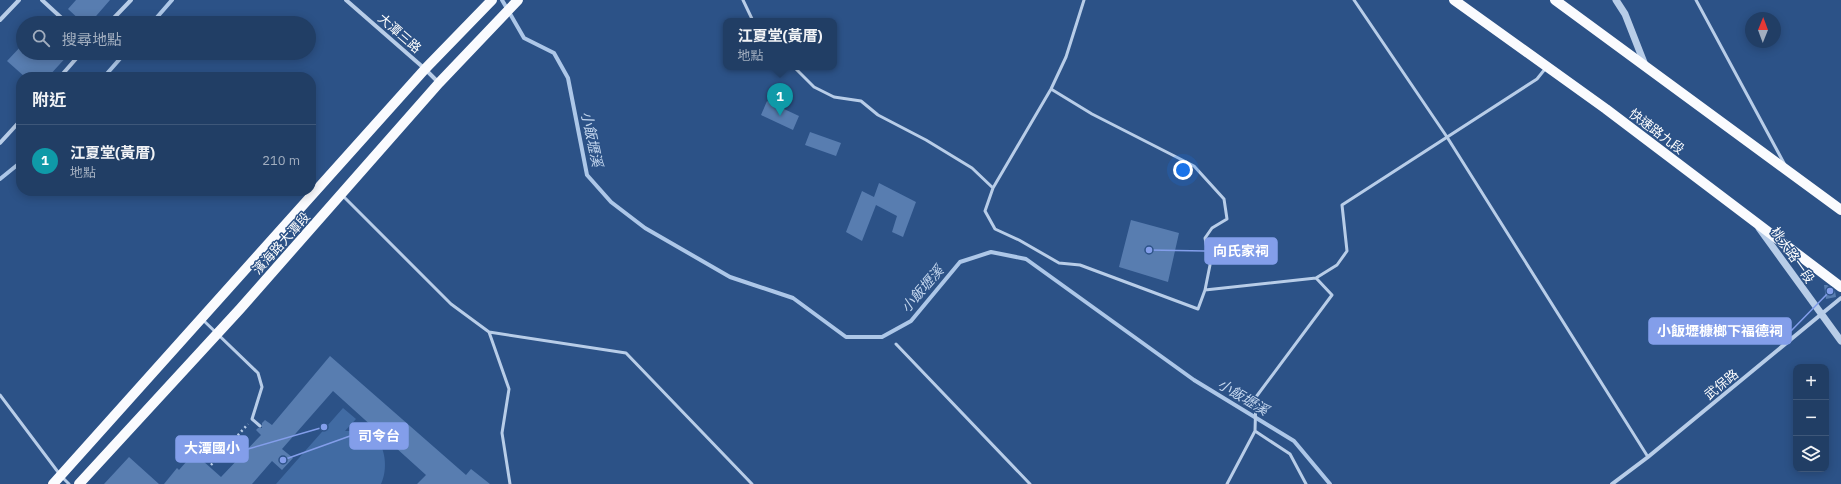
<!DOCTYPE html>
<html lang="zh-TW">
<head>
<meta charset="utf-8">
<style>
	:root { --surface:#213e65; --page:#29456b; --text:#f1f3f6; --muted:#a2aebf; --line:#3e5779; --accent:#bca0f2 }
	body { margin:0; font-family:"IBM Plex Sans","Noto Sans TC",sans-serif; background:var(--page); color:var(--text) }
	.controls { position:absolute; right:12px; bottom:12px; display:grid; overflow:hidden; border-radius:8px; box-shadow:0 2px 10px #0003 }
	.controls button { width:36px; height:36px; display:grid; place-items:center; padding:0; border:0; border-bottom:1px solid var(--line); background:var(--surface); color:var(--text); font:20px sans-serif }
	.compass { position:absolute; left:1745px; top:12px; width:36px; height:36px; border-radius:50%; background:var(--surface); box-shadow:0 2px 10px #0003; rotate:1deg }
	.you { position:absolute; left:1183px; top:170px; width:14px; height:14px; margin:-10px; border:3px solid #fff; border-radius:50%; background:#1a73e8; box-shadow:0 0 0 6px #1a73e833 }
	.badge { display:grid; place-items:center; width:26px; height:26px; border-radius:50%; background:var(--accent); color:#fff; font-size:13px; font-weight:700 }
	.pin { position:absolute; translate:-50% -33px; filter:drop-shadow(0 1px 2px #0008) }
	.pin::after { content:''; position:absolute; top:21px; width:14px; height:12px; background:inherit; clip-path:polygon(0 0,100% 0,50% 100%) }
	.popup { position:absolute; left:723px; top:18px; width:114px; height:52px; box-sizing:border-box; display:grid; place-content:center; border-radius:8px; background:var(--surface); filter:drop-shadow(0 1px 3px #0005); font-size:13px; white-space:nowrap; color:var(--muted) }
	.popup b { font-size:15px; color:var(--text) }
	.popup::after { content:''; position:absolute; left:50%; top:100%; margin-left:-8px; border:8px solid transparent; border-top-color:var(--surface) }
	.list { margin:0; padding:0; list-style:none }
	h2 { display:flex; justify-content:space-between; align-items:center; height:52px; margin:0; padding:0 16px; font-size:17px }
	h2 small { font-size:13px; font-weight:400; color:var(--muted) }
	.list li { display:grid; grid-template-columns:26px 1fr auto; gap:12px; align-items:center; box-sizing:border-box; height:72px; padding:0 16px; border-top:1px solid var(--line) }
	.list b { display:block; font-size:15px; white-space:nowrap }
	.list p { margin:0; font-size:13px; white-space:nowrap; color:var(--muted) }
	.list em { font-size:13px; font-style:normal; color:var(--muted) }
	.icon { flex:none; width:22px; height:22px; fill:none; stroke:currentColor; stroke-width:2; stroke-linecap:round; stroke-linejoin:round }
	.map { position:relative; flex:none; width:1841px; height:484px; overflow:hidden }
	.search { position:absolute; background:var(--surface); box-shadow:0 2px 10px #0003; left:16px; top:16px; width:300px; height:44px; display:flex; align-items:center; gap:10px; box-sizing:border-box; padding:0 14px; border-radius:22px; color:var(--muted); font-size:15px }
	.panel { position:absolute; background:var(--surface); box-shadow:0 2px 10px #0003; left:16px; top:72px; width:300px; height:124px; border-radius:16px }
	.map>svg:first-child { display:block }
</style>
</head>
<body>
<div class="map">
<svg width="1841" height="484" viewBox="0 0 1841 484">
	<rect width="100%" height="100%" fill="#2c5287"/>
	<path fill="#416ba3" d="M343,408L356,419L345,431C354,431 366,430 374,436C386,446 388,470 381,484H276Z"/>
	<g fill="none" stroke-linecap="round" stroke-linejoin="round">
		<path stroke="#adc7e8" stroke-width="4" d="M502,0L524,38L554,53L568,78L587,175L611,202L645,228L730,277L793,298L846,337H882L911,321L960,262L991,252L1026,259L1194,380L1294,441L1330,484
			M152,23L172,0
			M104,77L125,53
			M0,179L21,162"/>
	</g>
	<path fill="#587db0" d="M76,0H110L90,23H83L68,9Z
		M23,44V53H70L48,77H25L7,61Z
		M767,101L799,116L793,130L761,115Z
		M810,132L841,143L836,156L805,145Z
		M879,183L916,202L903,237L892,232L897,216L876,205L862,241L846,232L862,191L874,197Z
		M1131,220L1179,233L1168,282L1119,267Z
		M1824,285H1827L1835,291L1836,297L1826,299Z
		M330,356L466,475L471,469L490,484H417L426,475L333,391L282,449L293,458L282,470L272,461L252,484H164L177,468L179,470L194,453L221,477L261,435L256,430L258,428H262V423L265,420L272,425Z
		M129,457L159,484H104Z"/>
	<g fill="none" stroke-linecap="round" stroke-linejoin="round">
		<path stroke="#b8cde8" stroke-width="2.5" stroke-dasharray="2 3" stroke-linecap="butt" d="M211,465L248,424"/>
		<path stroke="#b8cde8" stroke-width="3" d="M743,0L753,21
			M1084,0L1066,57L1051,89L993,188L985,211L995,229L1019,240L1059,263L1080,265L1198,309L1205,290L1316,278L1337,265L1347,251L1342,205L1537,79L1545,69
			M1354,0L1447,137L1648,457
			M1696,0L1785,165
			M794,67L814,87L834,97L861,101L878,115L926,140L972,168L993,188
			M1051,89L1092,114L1194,166L1224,199L1227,219L1212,228L1205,238L1210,265L1205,290
			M342,195L451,304L489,332L626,353L752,484
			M203,320L258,373L262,387L252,419L260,426
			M489,332L509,389L502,433L510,484
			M896,344L1030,484
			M0,395L61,476L69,484
			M1255,431L1290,454L1306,484
			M1227,484L1255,431L1256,397L1332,295L1316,278"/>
		<path stroke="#b8cde8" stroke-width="4" d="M42,0L67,23
			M346,0L425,69L439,83
			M0,20L19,0
			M109,23L131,0
			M60,77L81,53
			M0,143L21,120
			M1612,484L1648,457L1841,298"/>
		<path stroke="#b8cde8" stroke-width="7" d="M1616,0L1625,14L1645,65
			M1759,228L1841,341"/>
		<path stroke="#fafbfe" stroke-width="10" d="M1454,0L1606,109L1841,287
			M1555,0L1841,210
			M53,484L425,69L492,0
			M79,484L240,309L439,83L518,0"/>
	</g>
	<g text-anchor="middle" stroke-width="3" stroke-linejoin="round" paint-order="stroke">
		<g font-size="13" fill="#fff" stroke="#2c5287">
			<text transform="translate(400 33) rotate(41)" y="5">大潭三路</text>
			<text transform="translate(1657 131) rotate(37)" y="5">快速路九段</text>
			<text transform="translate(281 243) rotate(-48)" y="5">濱海路大潭段</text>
			<text transform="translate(1793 255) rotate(55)" y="5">桃大路一段</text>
			<text transform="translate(1721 384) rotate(-39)" y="5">武保路</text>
		</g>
		<g font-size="14" font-style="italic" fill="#c4d7ef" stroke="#2c5287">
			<text transform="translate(592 139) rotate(78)" y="5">小飯壢溪</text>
			<text transform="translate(922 289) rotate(-49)" y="5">小飯壢溪</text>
			<text transform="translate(1243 397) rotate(31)" y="5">小飯壢溪</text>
		</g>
	</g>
	<path fill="none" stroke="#839eea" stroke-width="1.5" d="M1149 250L1205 251M1830 291L1791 331M283 460L350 436M324 427L248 449"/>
	<g fill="#839eea" stroke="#2c5287" stroke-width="1.5">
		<circle cx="1149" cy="250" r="4"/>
		<circle cx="1830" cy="291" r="4"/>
		<circle cx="283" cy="460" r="4"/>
		<circle cx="324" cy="427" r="4"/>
	</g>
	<g fill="#839eea" stroke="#839eea" stroke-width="1.5">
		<rect x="1205" y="238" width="72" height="26" rx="4"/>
		<rect x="1649" y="318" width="142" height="26" rx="4"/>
		<rect x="350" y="423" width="58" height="26" rx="4"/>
		<rect x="176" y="436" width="72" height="26" rx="4"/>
	</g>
	<g font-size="14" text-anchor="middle" font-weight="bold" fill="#fff">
		<text x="1241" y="256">向氏家祠</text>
		<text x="1720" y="336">小飯壢槺榔下福德祠</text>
		<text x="379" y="441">司令台</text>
		<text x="212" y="453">大潭國小</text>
	</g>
</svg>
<div class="controls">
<button>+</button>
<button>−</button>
<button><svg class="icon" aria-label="layers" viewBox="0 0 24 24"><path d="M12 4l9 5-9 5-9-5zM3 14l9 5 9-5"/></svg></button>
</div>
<svg class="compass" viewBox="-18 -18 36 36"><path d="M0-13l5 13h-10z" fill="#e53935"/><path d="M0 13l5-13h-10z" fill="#a2aebf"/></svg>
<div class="you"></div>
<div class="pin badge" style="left:780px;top:116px;background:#0f9aa8">1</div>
<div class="popup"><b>江夏堂(黃厝)</b>地點</div>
<div class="search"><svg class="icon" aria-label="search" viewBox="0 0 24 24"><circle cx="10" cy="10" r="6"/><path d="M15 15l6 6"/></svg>搜尋地點</div>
<section class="panel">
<h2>附近<small></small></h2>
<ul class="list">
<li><span class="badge" style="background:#0f9aa8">1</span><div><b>江夏堂(黃厝)</b><p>地點</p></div><em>210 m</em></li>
</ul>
</section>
</div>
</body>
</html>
